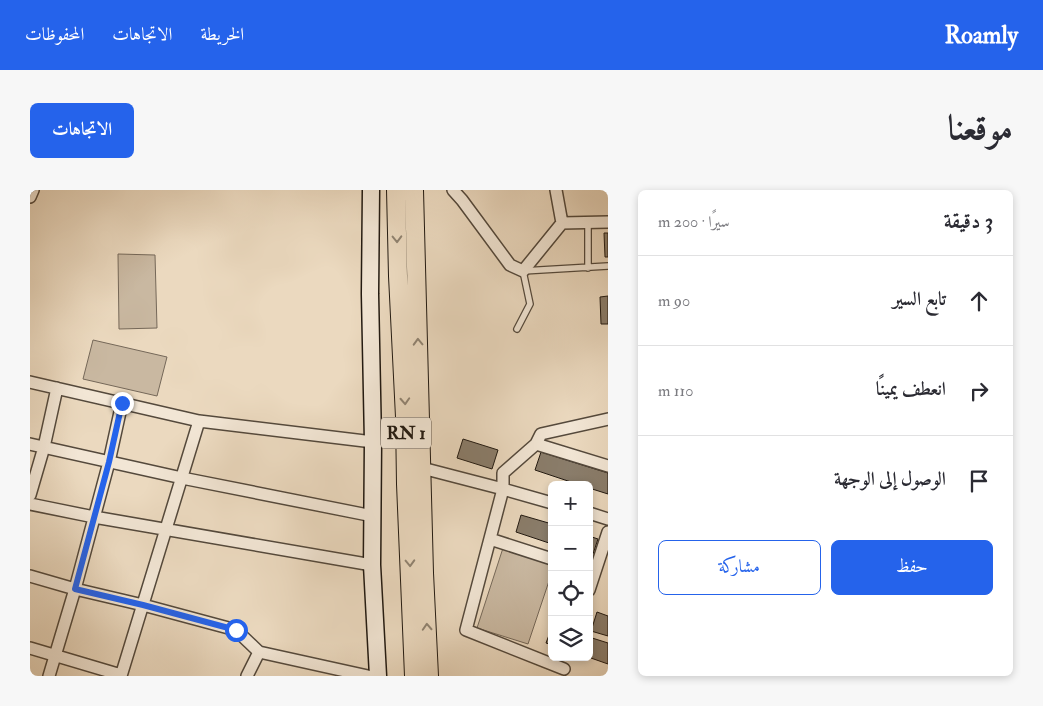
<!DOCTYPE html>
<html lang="ar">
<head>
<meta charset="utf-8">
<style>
	:root { --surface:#fff; --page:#f7f7f7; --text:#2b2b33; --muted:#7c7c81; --line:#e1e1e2; --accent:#2563eb }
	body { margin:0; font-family:"IM FELL Double Pica",Amiri,serif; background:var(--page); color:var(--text); direction:rtl }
	.controls { position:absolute; right:15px; bottom:15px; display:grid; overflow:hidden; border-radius:8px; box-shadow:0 2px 8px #0003 }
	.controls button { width:45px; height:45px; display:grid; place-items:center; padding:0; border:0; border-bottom:1px solid var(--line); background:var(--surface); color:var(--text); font:25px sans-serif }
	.stop { position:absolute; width:15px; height:15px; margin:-11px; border:4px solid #2563eb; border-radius:50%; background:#fff }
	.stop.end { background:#2563eb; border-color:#fff; box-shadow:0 1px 5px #0008 }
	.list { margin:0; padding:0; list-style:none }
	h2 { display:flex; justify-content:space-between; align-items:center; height:65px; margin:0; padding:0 20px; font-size:21px }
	h2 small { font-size:16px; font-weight:400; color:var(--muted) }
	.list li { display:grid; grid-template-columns:32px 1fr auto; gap:15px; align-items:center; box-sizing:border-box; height:90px; padding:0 20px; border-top:1px solid var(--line) }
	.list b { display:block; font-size:19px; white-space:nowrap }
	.list em { font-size:16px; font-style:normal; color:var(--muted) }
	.actions { display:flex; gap:10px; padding:15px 20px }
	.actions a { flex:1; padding:11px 0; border:1px solid var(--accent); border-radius:8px; text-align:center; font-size:18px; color:var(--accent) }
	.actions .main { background:var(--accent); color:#fff }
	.icon { flex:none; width:28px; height:28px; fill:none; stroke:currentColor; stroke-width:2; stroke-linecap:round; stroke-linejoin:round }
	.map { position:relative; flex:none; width:578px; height:486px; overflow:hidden; direction:ltr; border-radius:8px }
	header { display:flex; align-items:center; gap:30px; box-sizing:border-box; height:70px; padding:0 25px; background:var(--accent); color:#fff }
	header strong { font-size:24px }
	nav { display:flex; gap:28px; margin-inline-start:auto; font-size:18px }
	.intro { display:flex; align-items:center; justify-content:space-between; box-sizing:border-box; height:120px; padding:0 30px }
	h1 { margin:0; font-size:35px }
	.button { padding:12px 22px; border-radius:8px; background:var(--accent); color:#fff; font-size:18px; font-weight:700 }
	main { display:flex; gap:30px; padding:0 30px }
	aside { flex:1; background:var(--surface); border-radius:8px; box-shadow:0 2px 8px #0003 }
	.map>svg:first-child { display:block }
</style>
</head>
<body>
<header>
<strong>Roamly</strong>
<nav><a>الخريطة</a><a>الاتجاهات</a><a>المحفوظات</a></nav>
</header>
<div class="intro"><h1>موقعنا</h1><a class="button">الاتجاهات</a></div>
<main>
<aside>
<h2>3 دقيقة<small>سيرًا · 200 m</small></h2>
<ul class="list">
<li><svg class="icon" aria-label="ahead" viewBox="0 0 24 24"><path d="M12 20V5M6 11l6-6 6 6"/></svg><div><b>تابع السير</b></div><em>90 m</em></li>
<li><svg class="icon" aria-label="right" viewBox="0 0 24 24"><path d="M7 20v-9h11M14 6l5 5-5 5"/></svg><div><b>انعطف يمينًا</b></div><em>110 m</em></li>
<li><svg class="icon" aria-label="arrive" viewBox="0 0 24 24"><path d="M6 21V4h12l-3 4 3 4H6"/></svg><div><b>الوصول إلى الوجهة</b></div></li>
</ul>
<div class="actions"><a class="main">حفظ</a><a>مشاركة</a></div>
</aside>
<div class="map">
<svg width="578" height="486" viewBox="0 0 578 486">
	<rect width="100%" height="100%" fill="#ebd9bf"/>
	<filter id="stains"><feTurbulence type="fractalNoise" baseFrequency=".004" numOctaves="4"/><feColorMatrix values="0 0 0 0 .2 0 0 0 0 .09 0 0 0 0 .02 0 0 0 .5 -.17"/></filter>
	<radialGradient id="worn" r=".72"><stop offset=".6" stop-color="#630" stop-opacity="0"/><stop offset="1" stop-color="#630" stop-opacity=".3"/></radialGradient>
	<path fill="#c9b8a1" stroke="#756859" d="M88,64L125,65L127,138L89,139Z
		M63,150L137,167L127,206L53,189Z
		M473,358L522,373V382L498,454L447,438Z"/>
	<path fill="#8a7d6b" stroke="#211911" d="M574,43H578V67H575Z
		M578,106V134H571L570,107Z
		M433,249L468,260L462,279L427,268Z
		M511,262L578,283V304L559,298V295H550L505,280Z
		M491,325L522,334V354L486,342Z
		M559,346L568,349L562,367L559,366Z
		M567,422L578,426V446L561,441Z
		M522,437V455L516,453Z
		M559,447L578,453V474L558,467H559Z"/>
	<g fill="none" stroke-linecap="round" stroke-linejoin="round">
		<g stroke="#54493c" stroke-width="8">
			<path id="lane" d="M558,33V78
				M487,139L500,114L493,81L578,76"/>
		</g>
		<g stroke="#54493c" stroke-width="14">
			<path id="street" d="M423,0L432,10L480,75L493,81L532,33L578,32
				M526,0L532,33
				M0,7L3,0
				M0,192L169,231
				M0,254L152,288L343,326
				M506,254L578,276
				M392,278L473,299L522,313
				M0,305L14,257L27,198
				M0,314L64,327L342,375
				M559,323L578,329
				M460,349L522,369
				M0,386L45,399L113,415L206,440L229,462L338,486
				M559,400L578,342
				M0,458L91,485
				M534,479L436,440L473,299V283L506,254L511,244L578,229
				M19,486L45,399L79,272L92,213
				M91,486L169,231L343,252
				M217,486L229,462"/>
		</g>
		<g stroke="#211911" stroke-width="19">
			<path id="secondary" d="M341,0L340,104L343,252L342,375L348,486"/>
		</g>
		<g stroke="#211911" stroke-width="20">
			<path id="primary" d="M366,0L368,86L375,227L376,294L384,486
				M384,0L394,383L399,486"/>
		</g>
		<use href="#lane" stroke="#f2e6d5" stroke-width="5.5"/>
		<use href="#street" stroke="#f2e6d5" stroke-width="11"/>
		<use href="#secondary" stroke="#f2e6d5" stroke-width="16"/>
		<use href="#primary" stroke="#ebd9bf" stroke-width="18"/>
	</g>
	<defs><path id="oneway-chevron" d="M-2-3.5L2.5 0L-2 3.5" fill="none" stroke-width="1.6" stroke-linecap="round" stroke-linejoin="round" transform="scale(1.25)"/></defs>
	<g stroke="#908371">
		<use href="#oneway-chevron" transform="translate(367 49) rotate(89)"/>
		<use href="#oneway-chevron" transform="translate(388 152) rotate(-92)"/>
		<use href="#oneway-chevron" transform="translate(375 211) rotate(87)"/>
		<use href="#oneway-chevron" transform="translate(380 373) rotate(88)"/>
		<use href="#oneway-chevron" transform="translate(397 437) rotate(-93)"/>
	</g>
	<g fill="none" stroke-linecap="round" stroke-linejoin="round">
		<path stroke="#2563eb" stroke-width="6" d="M92,213L79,272L45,399L113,415L206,440"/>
	</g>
	<g text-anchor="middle" stroke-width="4" stroke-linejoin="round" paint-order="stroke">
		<rect fill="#f2e6d5" stroke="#60564c" stroke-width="1" x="351" y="227.5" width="50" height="31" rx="4"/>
		<g font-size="18" font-weight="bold" fill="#211911">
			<text x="376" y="249">RN 1</text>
		</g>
	</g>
	<rect width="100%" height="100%" filter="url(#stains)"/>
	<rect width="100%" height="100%" fill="url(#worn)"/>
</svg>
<div class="controls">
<button>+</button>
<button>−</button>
<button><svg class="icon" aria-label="locate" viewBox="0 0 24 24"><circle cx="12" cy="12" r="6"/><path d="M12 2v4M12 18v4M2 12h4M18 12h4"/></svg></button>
<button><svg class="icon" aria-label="layers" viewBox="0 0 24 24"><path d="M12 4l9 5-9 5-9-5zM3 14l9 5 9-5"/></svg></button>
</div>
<div class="stop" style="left:206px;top:440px"></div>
<div class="stop end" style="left:92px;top:213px"></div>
</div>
</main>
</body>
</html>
